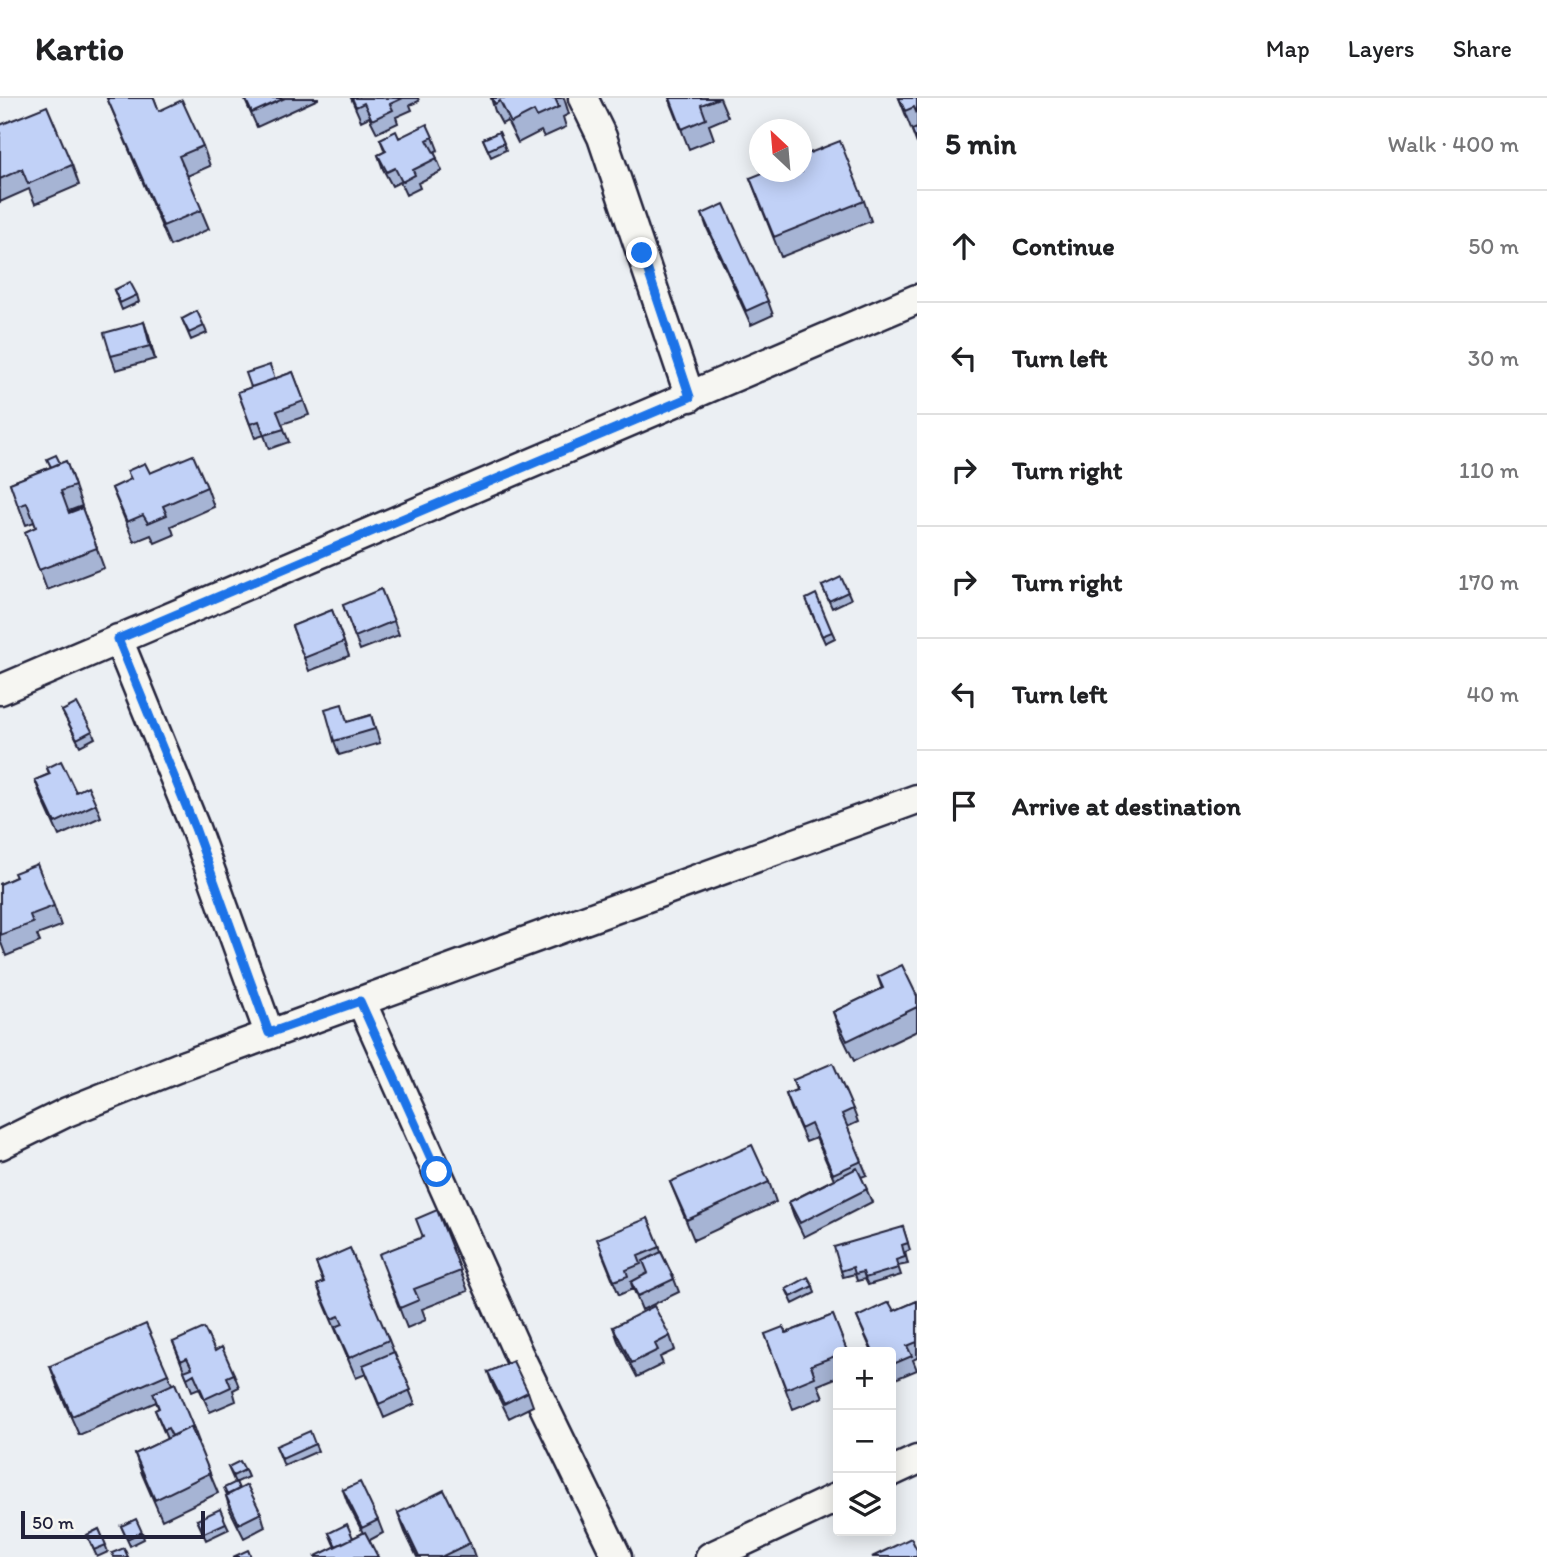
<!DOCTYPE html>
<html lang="en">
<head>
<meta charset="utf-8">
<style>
	:root { --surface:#fff; --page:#f6f6f6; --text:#202124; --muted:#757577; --line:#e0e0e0 }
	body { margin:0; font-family:Itim,sans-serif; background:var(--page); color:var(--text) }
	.controls { position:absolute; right:21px; bottom:21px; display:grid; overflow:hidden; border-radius:7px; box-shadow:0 4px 18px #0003 }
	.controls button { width:63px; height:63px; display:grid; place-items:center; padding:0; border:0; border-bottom:2px solid var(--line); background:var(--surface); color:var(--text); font:35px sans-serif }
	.compass { position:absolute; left:749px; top:21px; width:63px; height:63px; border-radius:50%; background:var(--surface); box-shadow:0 4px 18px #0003; rotate:334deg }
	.scale { position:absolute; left:21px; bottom:18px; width:184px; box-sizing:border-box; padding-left:7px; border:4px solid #22223b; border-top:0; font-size:19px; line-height:24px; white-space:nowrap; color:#22223b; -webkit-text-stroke:5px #f6f6f2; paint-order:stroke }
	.stop { position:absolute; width:21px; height:21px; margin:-16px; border:5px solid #1a73e8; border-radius:50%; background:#fff }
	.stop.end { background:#1a73e8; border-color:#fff; box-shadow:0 2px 7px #0008 }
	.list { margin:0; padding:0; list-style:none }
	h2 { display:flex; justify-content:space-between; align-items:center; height:91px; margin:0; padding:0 28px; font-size:30px }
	h2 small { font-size:23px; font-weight:400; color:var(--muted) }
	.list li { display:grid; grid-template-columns:46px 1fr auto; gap:21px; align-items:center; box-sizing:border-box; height:112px; padding:0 28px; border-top:2px solid var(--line) }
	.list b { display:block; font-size:26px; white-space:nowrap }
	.list em { font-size:23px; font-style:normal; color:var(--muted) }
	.icon { flex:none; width:38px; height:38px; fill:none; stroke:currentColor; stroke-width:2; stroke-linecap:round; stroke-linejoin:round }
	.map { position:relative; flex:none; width:917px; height:1459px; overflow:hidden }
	header { display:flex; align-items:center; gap:42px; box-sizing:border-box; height:98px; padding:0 35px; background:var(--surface); border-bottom:2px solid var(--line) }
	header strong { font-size:33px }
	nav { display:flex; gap:38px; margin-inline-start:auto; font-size:24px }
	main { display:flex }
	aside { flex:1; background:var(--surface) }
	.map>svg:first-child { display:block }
</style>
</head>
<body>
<header>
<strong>Kartio</strong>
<nav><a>Map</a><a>Layers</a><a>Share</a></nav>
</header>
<main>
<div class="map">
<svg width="917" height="1459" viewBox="0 0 917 1459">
	<rect width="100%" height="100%" fill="#ebeff3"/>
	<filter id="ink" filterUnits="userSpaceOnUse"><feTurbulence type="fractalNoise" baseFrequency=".0143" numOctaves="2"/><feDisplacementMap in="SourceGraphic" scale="14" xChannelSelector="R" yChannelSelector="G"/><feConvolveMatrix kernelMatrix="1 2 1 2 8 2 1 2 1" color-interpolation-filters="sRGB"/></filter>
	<g filter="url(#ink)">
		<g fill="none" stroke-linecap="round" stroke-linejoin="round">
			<g stroke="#22223b" stroke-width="33">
				<path id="minor" d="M583,0L602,39L690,299
					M118,541L195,730L269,935
					M0,592L917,201
					M361,903L518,1255L617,1459
					M0,1047L67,1014L177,970L917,701
					M891,1374L917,1362
					M710,1459L838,1399"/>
			</g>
			<use href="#minor" stroke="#f6f6f2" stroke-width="28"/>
		</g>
		<path fill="#a6b4d4" stroke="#22223b" stroke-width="2" d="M107,0H154L159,13L203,48L210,68L187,78L209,131L170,148Z
			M244,0H318V1L257,29Z
			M351,0H418L419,3L410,7L412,12L396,19L398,25L377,35L369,19L361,23Z
			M491,0H564L569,16L563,19L566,29L544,39L541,33L518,45L507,23L502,26L495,13Z
			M669,0H720L728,19L709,27L714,41L689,51Z
			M899,0H917V46L912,33Z
			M0,27L72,67L79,87L35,106L29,91L0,104Z
			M499,34L506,52L491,59L483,41Z
			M433,39L438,52L434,54L442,73L418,85L420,90L406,97L400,84L392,88L383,71L378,57L385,54L380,41Z
			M750,80L864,103L871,123L781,159Z
			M702,116L768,203L773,217L751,227L707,130Z
			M114,192L137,197L139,204L122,212Z
			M182,221L204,228L207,235L191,242Z
			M144,224L155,261L116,272L111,258Z
			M293,274L309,317L282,326L289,344L269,351L264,337L255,340L238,294Z
			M66,363L82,408L69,413V415L82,410L104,470L47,492L25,434L36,429L34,424L26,427L10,385Z
			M150,375L207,389L214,409L171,428L174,437L155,445L151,437L134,444L112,390Z
			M822,488L848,494L851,501L832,510Z
			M343,507L394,523L399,537L360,552Z
			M808,507L832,534L835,540L825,545Z
			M332,512L349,558L309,573L292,528Z
			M62,613L92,633L95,640L80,648Z
			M371,617L380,645L339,657L334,643L348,624Z
			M47,670L76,694L96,706L101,719L59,738L40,696L35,682L49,676Z
			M16,779L54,808L61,828L37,837L40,844L6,858L0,842V786Z
			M878,879L917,898V933L854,963L840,934L833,914L882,891Z
			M793,982L853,1011L858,1024L847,1029L867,1077L861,1079L872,1104L804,1139L794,1118L789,1104L834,1081L816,1040L806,1044L791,1010L786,996L796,992Z
			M670,1084H769L776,1104L694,1142Z
			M437,1112L468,1193L422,1211L426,1222L407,1230L386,1176L422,1139Z
			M648,1120L662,1156L674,1181L679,1194L642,1212L631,1185L633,1191L619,1197L602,1155Z
			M903,1129L910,1152L905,1154L908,1166L898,1168L901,1177L868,1187L865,1181L857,1183L855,1176L843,1179L841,1173Z
			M316,1165L389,1242L415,1306L384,1320L366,1276L356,1280L325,1207L317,1187L323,1184Z
			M813,1188L815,1195L793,1206L786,1191Z
			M917,1203V1260L913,1262L917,1272L893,1282L891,1277V1254H872L857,1219L894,1213Z
			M833,1217L847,1254H838V1279L818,1287L823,1299L793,1311L765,1236L786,1235Z
			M613,1229L670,1238L675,1252L660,1259L663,1266L637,1279L618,1243Z
			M173,1244L215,1253L234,1276L239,1289L233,1292L236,1303L210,1314L199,1290L192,1293Z
			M50,1268L168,1276L172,1286L194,1331L199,1344L197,1345L218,1395L162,1422L142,1376L135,1356L167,1341L155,1312L159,1311L156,1304L79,1337L57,1288Z
			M488,1274L528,1294L533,1308L509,1320L493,1288Z
			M315,1346L318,1353L284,1368L276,1348Z
			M228,1369L245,1372L248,1379L235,1385Z
			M239,1391L261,1415L265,1429L244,1440L230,1412L226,1398Z
			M343,1392L378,1422L383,1435L370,1442L335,1449L329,1435L353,1440L363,1435L348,1406Z
			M398,1415L470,1445L475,1459H417L405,1434Z
			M197,1422L226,1425L229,1431L206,1442Z
			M121,1428L142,1434L144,1441L130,1448Z
			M99,1431L108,1454L97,1459L87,1437Z"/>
		<path fill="#8792ad" stroke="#22223b" stroke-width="2" d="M144,224L149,238L155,261L150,248Z"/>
		<path fill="#c1d1f7" stroke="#22223b" stroke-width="2" d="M107,0H154L159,13L182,2L203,48L179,58L202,112L163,128Z
			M245,0H285L252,15Z
			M352,0H403L390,6L393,12L372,22L364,5L356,9Z
			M492,0H555L559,9L537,19L534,13L511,25L500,3L495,6Z
			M670,0H719L701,7L706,21L682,31Z
			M899,0H917V16L914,9L905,13Z
			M47,8L72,67L28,86L22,71L0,81V27Z
			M427,26L433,39L427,42L437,60L413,72L415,77L402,84L395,70L387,74L378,57L386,53L380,41L396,33L399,40Z
			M917,30V44L912,32Z
			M499,34L504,45L488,52L483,41Z
			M840,43L864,103L774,139L750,80L765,74H802V58Z
			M724,106L768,203L746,213L702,116Z
			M130,184L137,197L120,205L114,192Z
			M197,213L204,228L189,235L182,221Z
			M144,224L150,248L111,258L104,235Z
			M270,267L275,281L251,289L246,275Z
			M293,274L304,303L277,313L284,331L264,337L259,323L250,326L238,294Z
			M56,357L60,365L51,369L47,361Z
			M193,357L207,389L163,408L167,417L148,425L143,417L127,424L112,390L131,381L127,373L145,365L150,375Z
			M66,363L75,388L61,393L69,415L82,410L97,450L39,472L25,434L36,429L27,405L18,408L10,385Z
			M841,479L848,494L829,503L822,488Z
			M381,491L394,523L355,539L343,507Z
			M816,496L832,534L822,538L806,501Z
			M332,512L344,544L304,560L292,528Z
			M77,605L92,633L77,641L62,613Z
			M342,606L347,624L371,617L375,631L334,643L325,611Z
			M61,663L76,694L88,688L96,706L55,725L35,682L50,676L47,670Z
			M37,766L54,808L30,817L33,825L0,837V786L16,779L14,775Z
			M902,867L917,898V909L847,943L833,914L883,890L878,879Z
			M833,965L853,1011L842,1016L862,1063L833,1076L811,1026L801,1031L786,996L797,992L793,982Z
			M752,1047L769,1084L687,1122L670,1084Z
			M857,1070L867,1091L800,1125L789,1104Z
			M437,1112L461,1173L414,1191L419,1202L400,1210L379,1156L423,1139L416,1121Z
			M648,1120L660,1149L638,1158L641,1166L626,1172L628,1178L614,1183L597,1141Z
			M903,1129L908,1145L902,1147L905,1159L896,1162L898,1170L865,1180L863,1174L855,1176L853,1169L841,1173L834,1149Z
			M350,1150L389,1242L349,1260L335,1229L343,1226L339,1218L332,1221L317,1187L324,1184L316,1165Z
			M661,1154L674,1181L638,1198L631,1184L648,1175L643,1163Z
			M808,1179L813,1188L791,1199L786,1191Z
			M917,1203V1244L907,1248L912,1258L891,1267V1254H873L857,1219L889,1204L894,1213Z
			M654,1208L670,1238L655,1246L658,1252L632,1265L613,1229Z
			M833,1217L847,1253L838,1254V1257L811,1267L815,1279L786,1291L765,1236L783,1229L786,1235Z
			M146,1226L168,1276L72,1318L50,1268Z
			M204,1230L215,1253L222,1249L234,1276L227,1279L231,1289L205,1301L194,1276L187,1280L184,1273L192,1270L187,1260L181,1263L173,1244Z
			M394,1254L411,1292L379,1306L363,1267Z
			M513,1263L528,1294L504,1306L488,1274Z
			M175,1285L194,1331L192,1332L191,1329L172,1338L168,1330L164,1332L155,1312L159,1310L153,1295Z
			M191,1329L210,1375L155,1402L135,1356Z
			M310,1333L315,1346L282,1361L276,1348Z
			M240,1363L245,1372L233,1378L228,1369Z
			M236,1384L239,1391L227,1397L224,1390Z
			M360,1384L378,1422L362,1430L343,1392Z
			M247,1387L261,1415L239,1426L226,1398Z
			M444,1392L470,1445L441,1459H419L398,1415Z
			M220,1411L226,1425L204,1435L197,1422Z
			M136,1421L142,1434L127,1441L121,1428Z
			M347,1426L353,1440L336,1448L329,1435Z
			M99,1431L106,1447L94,1452L87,1437Z
			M365,1434L378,1459H314Z
			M911,1440L917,1452V1459H872Z
			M124,1450L128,1459H114L112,1455Z
			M248,1452L251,1459H233Z"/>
	</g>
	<g fill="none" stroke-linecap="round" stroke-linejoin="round" filter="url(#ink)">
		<path stroke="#1a73e8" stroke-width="9" d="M437,1074L360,903L269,935L195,730L118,541L690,299L642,155"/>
	</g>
</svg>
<div class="controls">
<button>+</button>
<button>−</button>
<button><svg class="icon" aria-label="layers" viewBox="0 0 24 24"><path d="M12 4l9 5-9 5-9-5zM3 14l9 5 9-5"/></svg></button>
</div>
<svg class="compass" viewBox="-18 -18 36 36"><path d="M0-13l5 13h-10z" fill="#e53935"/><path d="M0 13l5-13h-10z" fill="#757577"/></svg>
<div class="scale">50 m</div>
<div class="stop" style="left:437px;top:1074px"></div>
<div class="stop end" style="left:642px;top:155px"></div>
</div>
<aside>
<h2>5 min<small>Walk · 400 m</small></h2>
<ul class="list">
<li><svg class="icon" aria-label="ahead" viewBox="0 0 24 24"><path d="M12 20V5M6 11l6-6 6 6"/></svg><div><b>Continue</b></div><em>50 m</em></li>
<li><svg class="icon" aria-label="left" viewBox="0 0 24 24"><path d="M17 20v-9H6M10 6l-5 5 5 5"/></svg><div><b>Turn left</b></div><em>30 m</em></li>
<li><svg class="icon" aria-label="right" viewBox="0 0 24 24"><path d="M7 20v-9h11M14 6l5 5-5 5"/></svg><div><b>Turn right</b></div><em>110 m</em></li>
<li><svg class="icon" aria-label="right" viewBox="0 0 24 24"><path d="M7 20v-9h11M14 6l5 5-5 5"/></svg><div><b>Turn right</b></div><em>170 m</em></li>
<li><svg class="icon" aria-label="left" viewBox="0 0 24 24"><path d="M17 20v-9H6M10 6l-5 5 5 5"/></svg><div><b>Turn left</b></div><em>40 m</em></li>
<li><svg class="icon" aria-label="arrive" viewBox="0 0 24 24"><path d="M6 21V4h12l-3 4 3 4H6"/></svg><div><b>Arrive at destination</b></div></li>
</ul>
</aside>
</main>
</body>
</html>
